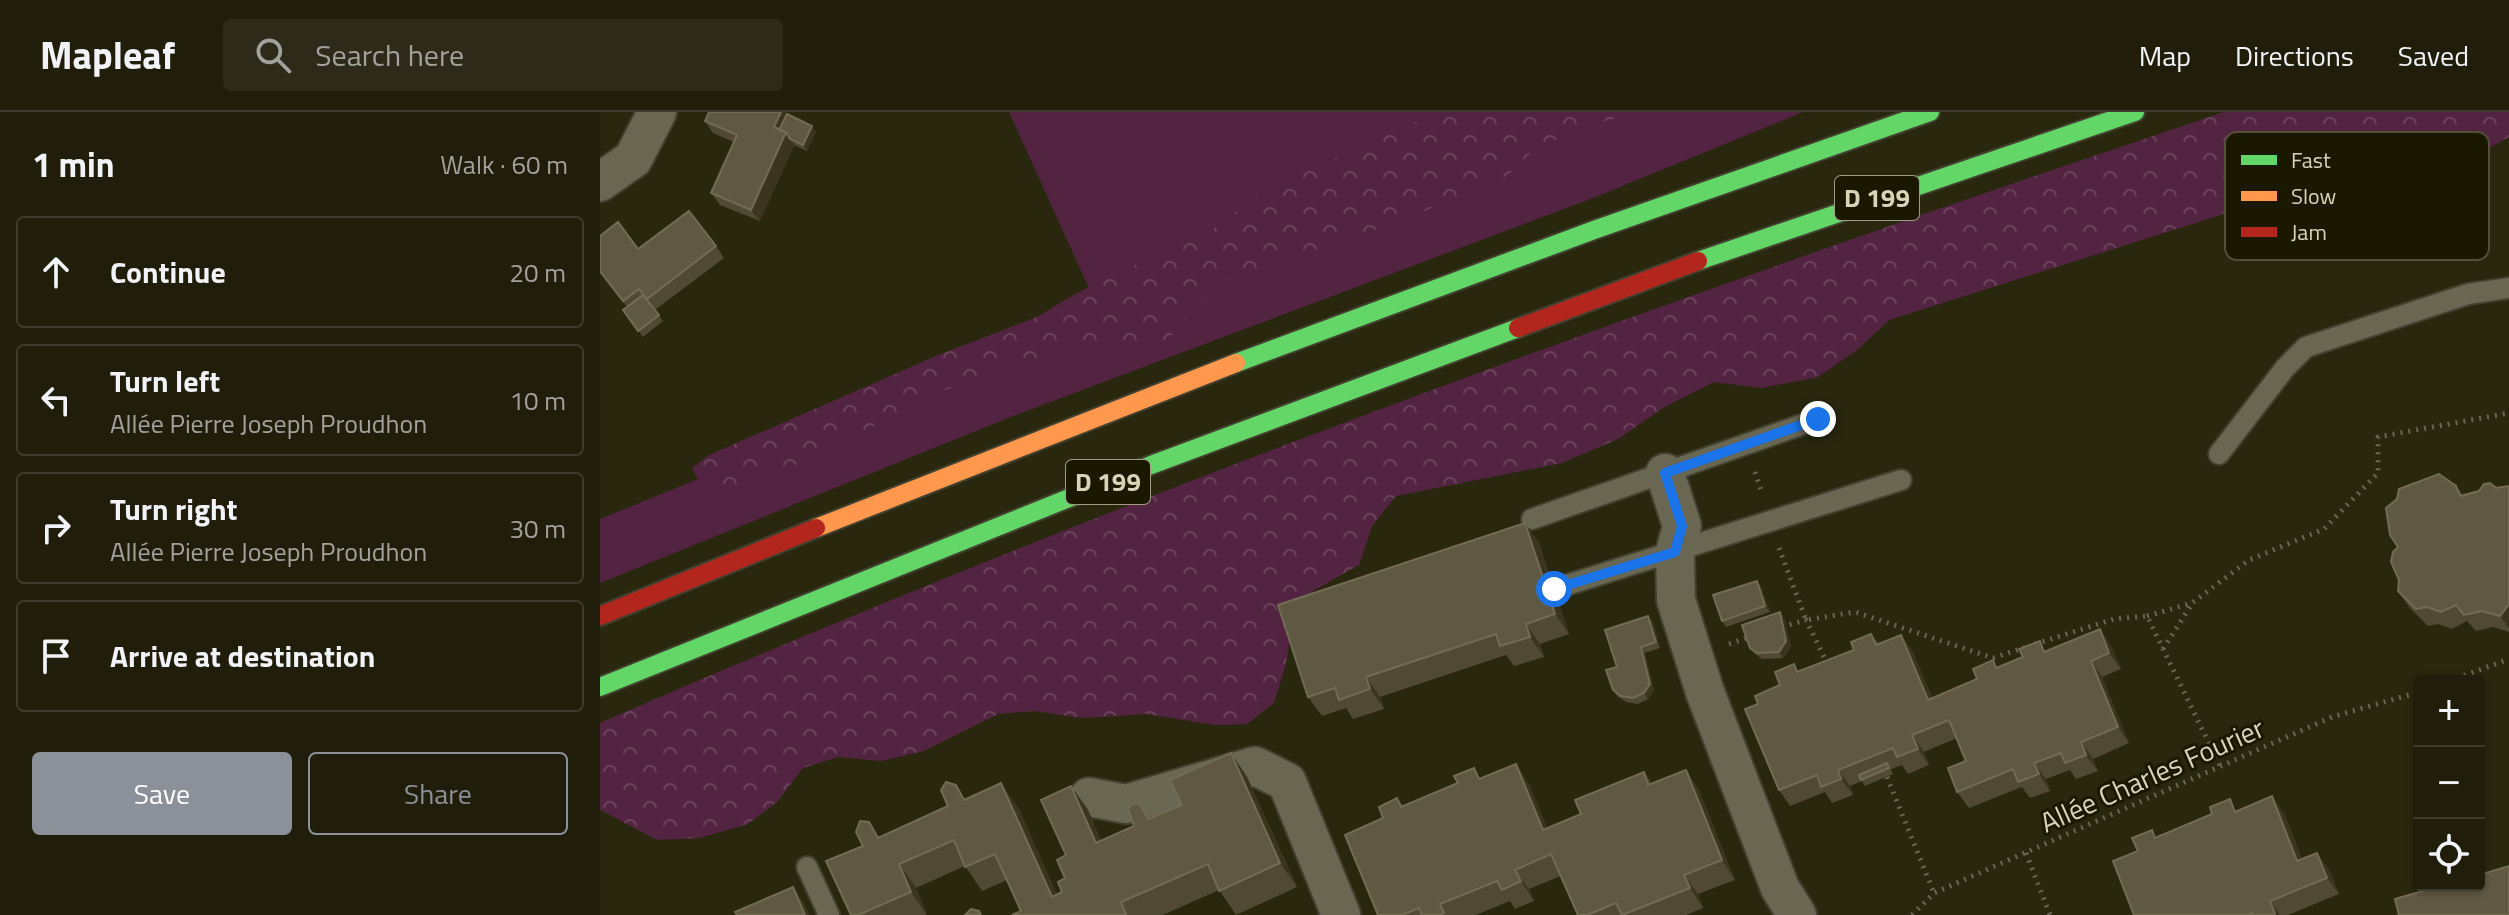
<!DOCTYPE html>
<html lang="en">
<head>
<meta charset="utf-8">
<style>
	:root { --surface:#201d0b; --page:#2d2a19; --text:#f1f3f6; --muted:#a2a29d; --line:#3d3b2c; --accent:#8c9099 }
	body { margin:0; font-family:"Titillium Web",sans-serif; background:var(--page); color:var(--text) }
	.controls { position:absolute; right:24px; bottom:24px; display:grid; overflow:hidden; border-radius:8px; box-shadow:0 2px 6px #0004 }
	.controls button { width:72px; height:72px; display:grid; place-items:center; padding:0; border:0; border-bottom:2px solid var(--line); background:var(--surface); color:var(--text); font:40px sans-serif }
	.stop { position:absolute; width:24px; height:24px; margin:-18px; border:6px solid #1a73e8; border-radius:50%; background:#fff }
	.stop.end { background:#1a73e8; border-color:#fff; box-shadow:0 2px 8px #0008 }
	.list { margin:0; padding:0; list-style:none }
	h2 { display:flex; justify-content:space-between; align-items:center; height:104px; margin:0; padding:0 32px; font-size:34px }
	h2 small { font-size:26px; font-weight:400; color:var(--muted) }
	.list li { display:grid; grid-template-columns:52px 1fr auto; gap:24px; align-items:center; box-sizing:border-box; height:112px; margin:0 16px 16px; padding:0 16px; border:2px solid var(--line); border-radius:8px }
	.list b { display:block; font-size:30px; white-space:nowrap }
	.list p { margin:0; font-size:26px; white-space:nowrap; color:var(--muted) }
	.list em { font-size:26px; font-style:normal; color:var(--muted) }
	.actions { display:flex; gap:16px; padding:24px 32px }
	.actions a { flex:1; padding:18px 0; border:2px solid var(--accent); border-radius:8px; text-align:center; font-size:28px; color:var(--accent) }
	.actions .main { background:var(--accent); color:#fff }
	.icon { flex:none; width:44px; height:44px; fill:none; stroke:currentColor; stroke-width:2; stroke-linecap:round; stroke-linejoin:round }
	.map { position:relative; flex:none; width:1909px; height:803px; overflow:hidden }
	header { display:flex; align-items:center; gap:48px; box-sizing:border-box; height:112px; padding:0 40px; background:var(--surface); border-bottom:2px solid var(--line) }
	header strong { font-size:38px }
	nav { display:flex; gap:44px; margin-inline-start:auto; font-size:28px }
	.search { width:560px; height:72px; background:var(--page); display:flex; align-items:center; gap:20px; box-sizing:border-box; padding:0 28px; border-radius:8px; color:var(--muted); font-size:30px }
	main { display:flex }
	aside { flex:1; background:var(--surface) }
	.map>svg:first-child { display:block }
</style>
</head>
<body>
<header>
<strong>Mapleaf</strong>
<div class="search"><svg class="icon" aria-label="search" viewBox="0 0 24 24"><circle cx="10" cy="10" r="6"/><path d="M15 15l6 6"/></svg>Search here</div>
<nav><a>Map</a><a>Directions</a><a>Saved</a></nav>
</header>
<main>
<aside>
<h2>1 min<small>Walk · 60 m</small></h2>
<ul class="list">
<li><svg class="icon" aria-label="ahead" viewBox="0 0 24 24"><path d="M12 20V5M6 11l6-6 6 6"/></svg><div><b>Continue</b></div><em>20 m</em></li>
<li><svg class="icon" aria-label="left" viewBox="0 0 24 24"><path d="M17 20v-9H6M10 6l-5 5 5 5"/></svg><div><b>Turn left</b><p>Allée Pierre Joseph Proudhon</p></div><em>10 m</em></li>
<li><svg class="icon" aria-label="right" viewBox="0 0 24 24"><path d="M7 20v-9h11M14 6l5 5-5 5"/></svg><div><b>Turn right</b><p>Allée Pierre Joseph Proudhon</p></div><em>30 m</em></li>
<li><svg class="icon" aria-label="arrive" viewBox="0 0 24 24"><path d="M6 21V4h12l-3 4 3 4H6"/></svg><div><b>Arrive at destination</b></div></li>
</ul>
<div class="actions"><a class="main">Save</a><a>Share</a></div>
</aside>
<div class="map">
<svg width="1909" height="803" viewBox="0 0 1909 803">
	<defs>
		<pattern id="forest-crowns" width="20" height="18" patternUnits="userSpaceOnUse" patternTransform="scale(2)"><rect width="20" height="18" fill="#522441"/><path d="M2 6a3 3 0 1 1 6 0M12 15a3 3 0 1 1 6 0" fill="none" stroke="#6a435a"/></pattern>
	</defs>
	<rect width="100%" height="100%" fill="#2a270f"/>
	<path fill="#522441" d="M409,0H1203L993,86L408,306L0,471V407L179,334L493,185Z"/>
	<path fill="url(#forest-crowns)" d="M837,0H1040L998,11L936,36L907,64L803,108L627,168L589,201L564,233L524,239L476,227L424,252L342,279L208,348L130,380L104,379L92,356L109,343L336,244L439,204C466,186 495,171 526,157C569,137 616,125 648,87Z
		M1624,0H1909V25L1855,55L1761,81L1646,95L1289,208L1257,238L1218,265L1161,276L1114,270L1066,294L1018,327L962,351L796,384L772,414L759,453L713,479L692,513L686,552L674,591L647,612L615,613L546,602L482,606L434,599L398,602L324,639L281,649L238,645L203,656L177,690L148,712L99,726L57,728L0,698V611C530,380 1076,184 1624,0Z"/>
	<g fill="none" stroke-linecap="round" stroke-linejoin="round">
		<g stroke="#42402e" stroke-width="24">
			<path id="lane" d="M1619,342L1685,256L1706,235L1868,182L1909,176
				M932,407L1218,307
				M954,477L1301,368
				M207,755L229,803"/>
		</g>
		<g stroke="#42402e" stroke-width="42">
			<path id="street" d="M0,70L33,47L57,0
				M1065,361L1082,414L1075,440L1076,488L1105,580L1180,776L1197,803
				M489,685L526,692L655,654L687,670L741,803"/>
		</g>
		<g stroke="#42402e" stroke-width="22">
			<path id="fast" d="M1098,149L1535,0
				M636,251L994,118L1330,0
				M0,575L551,353L918,216"/>
		</g>
		<g stroke="#42402e" stroke-width="22">
			<path id="slow" d="M216,416L636,251"/>
		</g>
		<g stroke="#42402e" stroke-width="22">
			<path id="jam" d="M918,216L1098,149
				M0,504L216,416"/>
		</g>
		<path stroke="#686553" stroke-width="5" stroke-dasharray="2 6" stroke-linecap="butt" d="M1155,360L1162,381
			M1179,436L1206,508L1255,500L1393,546L1426,535
			M1547,504L1592,491L1649,448L1724,417L1778,361V325L1909,301
			M1182,515L1206,508L1229,555
			M1129,532L1153,524
			M1435,532L1514,507L1547,504L1621,656
			M1563,537L1592,492
			M1849,569L1909,547
			M1287,665L1334,781
			M1426,741L1450,803
			M1312,803L1334,781L1732,605L1819,580"/>
		<use href="#lane" stroke="#696652" stroke-width="20"/>
		<use href="#street" stroke="#696652" stroke-width="38"/>
		<use href="#fast" stroke="#63d668" stroke-width="18"/>
		<use href="#slow" stroke="#ff974d" stroke-width="18"/>
		<use href="#jam" stroke="#b3261e" stroke-width="18"/>
	</g>
	<path fill="#504934" d="M185,0L216,20L207,39L194,33L160,109L120,93L111,81L134,30L113,21L105,9Z
		M0,124L38,137L116,134L124,146L55,198L63,209L43,225L23,198L27,195L0,161Z
		M1856,374L1863,383L1909,374V520L1893,515L1876,519L1867,509L1852,517L1838,512L1828,514L1809,495L1798,479V435Z
		M925,411L939,431L969,522L940,532L944,545L914,554L906,543L780,585L784,597L753,607L746,596L722,604L708,585Z
		M1161,475L1170,500L1126,515L1122,509Z
		M1184,506L1191,535L1183,546L1162,547L1155,542L1150,536Z
		M1053,510L1060,536L1045,541L1054,578L1048,587L1038,592L1026,590L1017,584L1013,578L1017,555Z
		M1500,517L1511,534L1521,557L1502,565L1529,631L1493,647L1498,659L1476,667L1470,658L1446,667L1450,679L1430,686L1422,675L1369,696L1357,680L1366,649L1357,626L1324,640L1329,653L1308,662L1302,653L1291,657L1293,662L1265,674L1262,669L1250,674L1253,683L1232,691L1225,680L1190,694L1179,678L1158,592L1180,573L1194,552L1199,560L1254,538L1271,522L1279,532L1301,523L1313,540L1332,586L1377,567L1398,555L1447,539Z
		M631,641L647,665L697,775L636,803L619,778L563,803H412L421,799L407,768L382,779L365,754L316,776L327,803H251L263,734L280,725L366,687L418,695L457,783L462,780L465,766L471,674L488,698L501,729L582,693Z
		M1086,658L1099,678L1135,768L1098,782L1103,796L1086,803H978L961,764L929,777L934,789L915,797L910,789L876,803H778L783,706L797,686L803,694L881,666L929,672L947,716L981,702L1044,660L1052,672Z
		M1638,699L1684,701L1702,747L1729,757L1739,782L1688,803H1534L1538,739L1557,725Z"/>
	<path fill="#3b351f" d="M181,0H185L191,8L184,24L174,15Z
		M212,14L216,20L207,39L203,33Z
		M186,20L194,32L160,109L151,98Z
		M925,411L939,431L969,522L955,502Z
		M1157,469L1161,475L1170,500L1165,494Z
		M1908,492L1909,493V517L1900,504Z
		M1180,500L1184,506L1191,535L1183,546L1179,540Z
		M1048,504L1053,510L1060,536L1056,530Z
		M926,512L940,532L944,545L930,525Z
		M1500,517L1511,534L1521,557L1509,541Z
		M1301,523L1313,540L1339,604L1328,588Z
		M1041,535L1045,541L1054,578L1048,587L1044,581Z
		M1491,549L1502,565L1529,631L1518,615Z
		M766,565L780,585L784,597L770,577Z
		M1312,623L1324,640L1329,653L1318,637Z
		M1481,630L1493,647L1498,659L1486,643Z
		M631,641L647,665L697,775L680,751Z
		M1434,651L1446,667L1450,679L1439,662Z
		M916,652L929,672L956,737L943,718Z
		M1086,658L1099,678L1135,768L1122,748Z
		M1238,658L1250,674L1253,683L1241,667Z
		M401,671L418,695L466,803L452,785Z
		M471,674L488,698L513,755L496,731Z
		M1672,684L1684,701L1709,765L1697,749Z
		M1717,741L1729,757L1739,782L1727,766Z
		M299,752L316,776L327,803L311,780Z
		M915,758L929,777L934,789L921,769Z
		M1084,763L1098,782L1103,796L1090,776Z
		M193,775L204,791L210,803H205Z
		M1670,789L1680,803H1676Z"/>
	<path fill="#5f5842" stroke="#726c54" stroke-width="2" d="M109,0H181L174,15L186,20L151,98L111,81L137,23L105,9Z
		M187,2L212,14L203,33L190,27L186,20L179,18Z
		M89,99L116,134L47,187L39,177L23,189L0,159V124L18,110L38,137Z
		M43,183L59,203L38,219L23,198Z
		M1839,362L1856,374L1860,384L1879,379L1884,372L1890,371L1896,376L1909,374V492L1900,504L1882,499L1864,503L1856,493L1841,500L1827,495L1816,497L1798,479L1799,468L1791,450L1793,440L1798,435L1790,423L1786,396L1797,387L1799,377Z
		M925,411L955,502L926,512L930,525L900,534L896,522L766,565L770,577L739,588L735,576L708,585L678,493Z
		M1157,469L1165,494L1122,509L1113,483Z
		M1180,500L1186,529L1179,540L1157,541L1150,536L1142,513Z
		M1048,504L1056,530L1041,535L1050,572L1044,581L1033,586L1021,584L1013,578L1006,558L1017,555L1005,518Z
		M1500,517L1509,541L1491,549L1518,615L1481,630L1486,643L1465,651L1461,641L1434,651L1439,662L1418,670L1413,657L1357,680L1348,656L1366,649L1349,608L1312,623L1318,637L1297,645L1293,636L1238,658L1241,667L1221,675L1217,663L1179,678L1145,597L1158,592L1155,584L1180,573L1175,560L1194,552L1197,560L1254,538L1251,530L1271,522L1276,533L1301,523L1328,588L1377,567L1373,557L1393,548L1396,556L1423,545L1419,537L1440,529L1444,540Z
		M631,641L680,751L619,779L608,752L521,790L526,803H412L421,799L395,742L365,755L354,728L299,752L311,780L258,803H251L226,749L263,734L256,720L260,709L269,710L278,726L348,694L341,678L346,670L356,673L364,688L401,671L452,785L462,780L458,770L465,766L457,748L466,743L441,688L471,674L496,731L534,714L528,697L532,692L539,691L548,707L582,693L570,668Z
		M1287,651L1289,656L1261,668L1259,663Z
		M916,652L943,718L981,702L975,688L1044,660L1048,673L1086,658L1122,748L1084,763L1090,776L1022,803L1016,791L987,803H978L951,742L915,758L921,769L902,778L897,769L840,792L844,801L839,803H822L819,796L802,803H778L745,723L783,706L779,695L797,686L801,695L858,671L854,664L874,656L879,667Z
		M1672,684L1697,749L1717,741L1727,766L1670,789L1675,802L1672,803H1653L1652,801L1648,803H1534L1513,749L1538,739L1532,726L1552,718L1555,726L1612,702L1610,695L1630,687L1635,700Z
		M1909,754V803H1799L1795,787L1844,773H1879V763Z
		M193,775L205,803H137L135,800Z
		M371,797L379,799L381,803H365Z"/>
	<g fill="none" stroke-linecap="round" stroke-linejoin="round">
		<path stroke="#1a73e8" stroke-width="10" d="M954,477L1075,440L1082,414L1065,361L1218,307"/>
	</g>
	<g text-anchor="middle" stroke-width="6" stroke-linejoin="round" paint-order="stroke">
		<g fill="#1b1802" stroke="#9f9c81" stroke-width="2">
			<rect x="1235" y="64" width="84" height="44" rx="6"/>
			<rect x="466" y="348" width="84" height="44" rx="6"/>
		</g>
		<g font-size="26" font-weight="bold" fill="#d8d4b7">
			<text x="1277" y="95">D 199</text>
			<text x="508" y="379">D 199</text>
		</g>
		<g font-size="28" fill="#d8d4b7" stroke="#1b1802">
			<text transform="translate(1552 663) rotate(-24)" y="10">Allée Charles Fourier</text>
		</g>
	</g>
	<rect x="1625" y="20" width="264" height="128" rx="12" fill="#1b1802" stroke="#545038" stroke-width="2"/>
	<rect x="1641" y="43" width="36" height="10" fill="#63d668"/>
	<rect x="1641" y="79" width="36" height="10" fill="#ff974d"/>
	<rect x="1641" y="115" width="36" height="10" fill="#b3261e"/>
	<g font-size="22" fill="#d8d4b7">
		<text x="1691" y="56">Fast</text>
		<text x="1691" y="92">Slow</text>
		<text x="1691" y="128">Jam</text>
	</g>
</svg>
<div class="controls">
<button>+</button>
<button>−</button>
<button><svg class="icon" aria-label="locate" viewBox="0 0 24 24"><circle cx="12" cy="12" r="6"/><path d="M12 2v4M12 18v4M2 12h4M18 12h4"/></svg></button>
</div>
<div class="stop" style="left:954px;top:477px"></div>
<div class="stop end" style="left:1218px;top:307px"></div>
</div>
</main>
</body>
</html>
